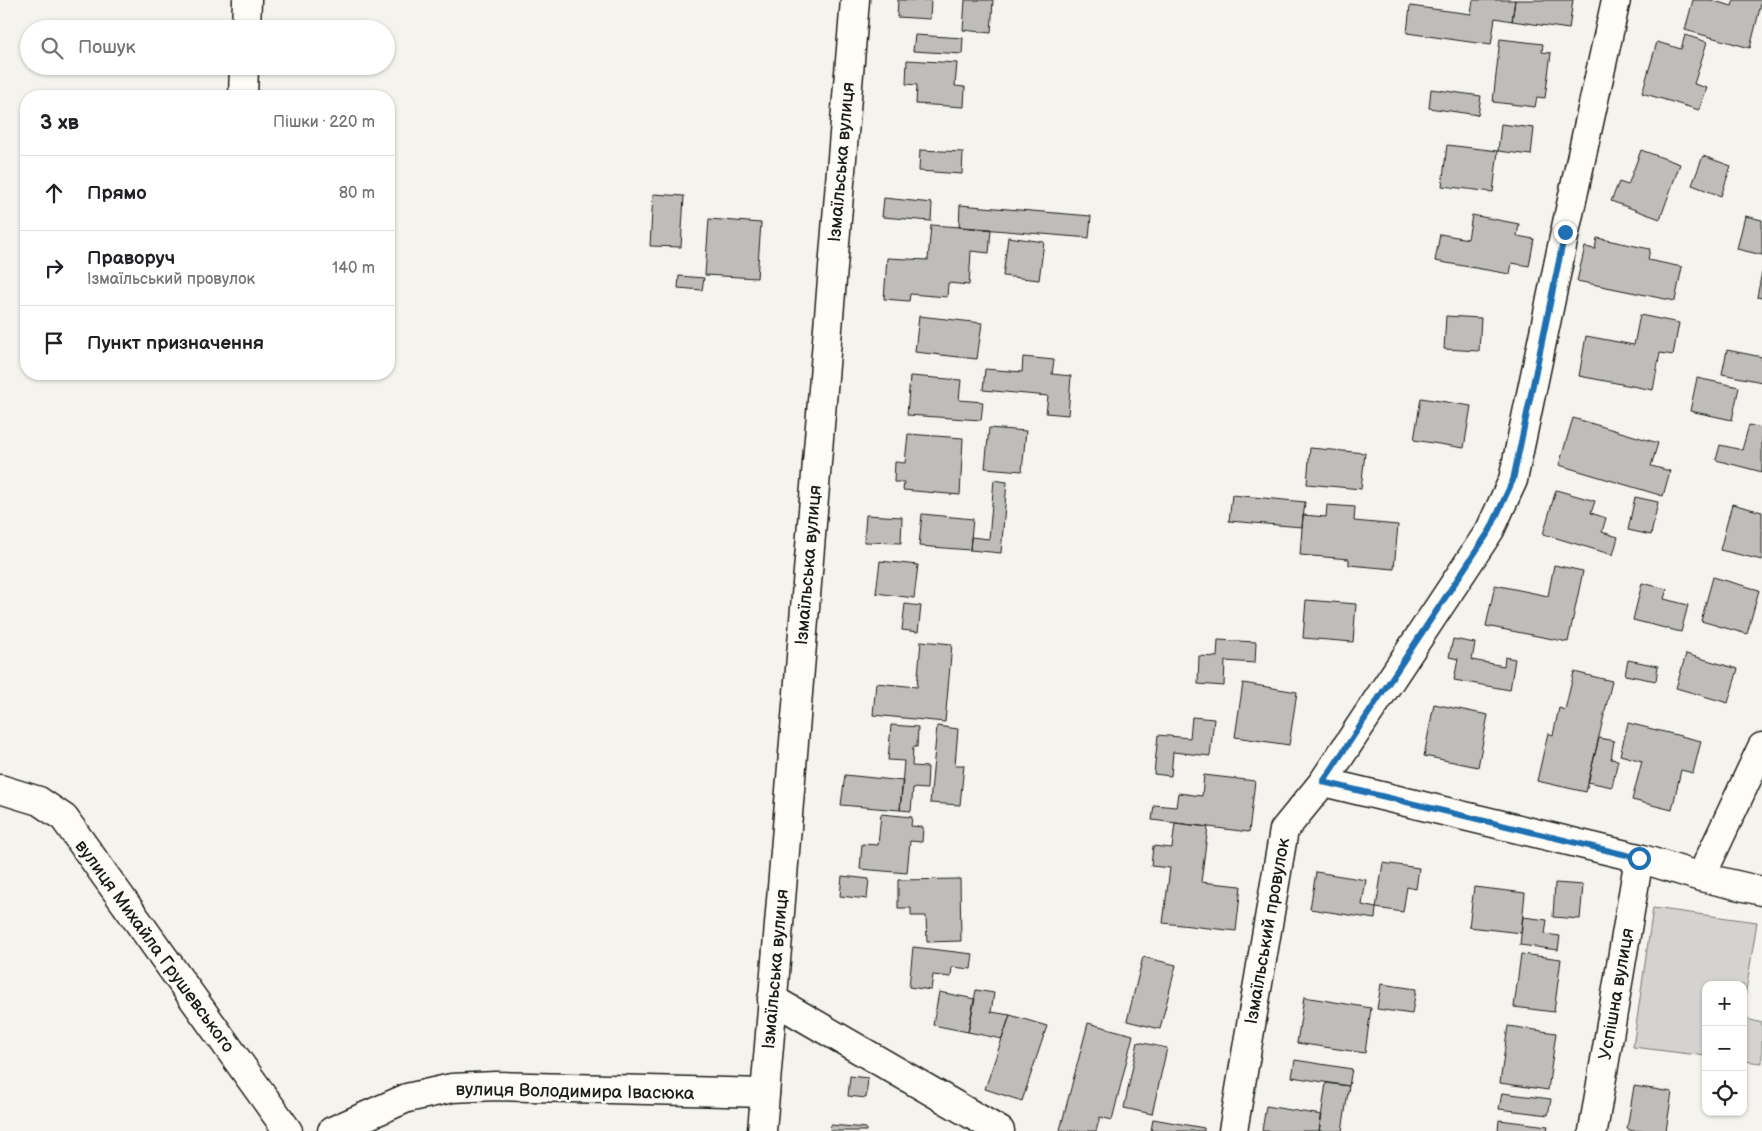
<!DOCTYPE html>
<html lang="uk">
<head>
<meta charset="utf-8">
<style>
	:root { --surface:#fff; --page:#f6f6f6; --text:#202124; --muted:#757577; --line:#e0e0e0 }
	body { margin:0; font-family:"Balsamiq Sans",sans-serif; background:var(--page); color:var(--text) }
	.controls { position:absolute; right:15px; bottom:15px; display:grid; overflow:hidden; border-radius:10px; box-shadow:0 1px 4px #0004 }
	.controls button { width:45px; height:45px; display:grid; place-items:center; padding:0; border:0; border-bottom:1px solid var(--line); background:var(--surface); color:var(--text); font:25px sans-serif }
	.stop { position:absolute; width:15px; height:15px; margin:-11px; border:4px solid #1f6fb2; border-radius:50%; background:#fff }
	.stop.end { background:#1f6fb2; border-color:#fff; box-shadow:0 1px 5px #0008 }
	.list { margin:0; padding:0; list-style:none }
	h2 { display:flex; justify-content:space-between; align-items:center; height:65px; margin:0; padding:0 20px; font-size:21px }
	h2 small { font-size:16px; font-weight:400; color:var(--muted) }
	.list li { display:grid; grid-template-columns:32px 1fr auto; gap:15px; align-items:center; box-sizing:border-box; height:75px; padding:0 20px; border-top:1px solid var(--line) }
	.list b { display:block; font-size:19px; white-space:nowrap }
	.list p { margin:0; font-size:16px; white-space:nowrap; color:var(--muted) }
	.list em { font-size:16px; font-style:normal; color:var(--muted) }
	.icon { flex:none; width:28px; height:28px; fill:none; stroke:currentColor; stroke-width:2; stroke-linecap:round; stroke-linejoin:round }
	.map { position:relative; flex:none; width:1762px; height:1131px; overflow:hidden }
	.search { position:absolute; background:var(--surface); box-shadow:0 1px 4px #0004; left:20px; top:20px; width:375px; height:55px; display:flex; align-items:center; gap:12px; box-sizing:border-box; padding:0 18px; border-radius:28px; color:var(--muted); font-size:19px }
	.panel { position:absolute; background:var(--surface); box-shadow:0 1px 4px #0004; left:20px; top:90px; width:375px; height:290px; border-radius:20px }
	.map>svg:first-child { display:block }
</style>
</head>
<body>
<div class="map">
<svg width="1762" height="1131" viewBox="0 0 1762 1131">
	<rect width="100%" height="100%" fill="#f4f3ee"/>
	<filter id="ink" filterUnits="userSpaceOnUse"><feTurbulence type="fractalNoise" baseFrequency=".02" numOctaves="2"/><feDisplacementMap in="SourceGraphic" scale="10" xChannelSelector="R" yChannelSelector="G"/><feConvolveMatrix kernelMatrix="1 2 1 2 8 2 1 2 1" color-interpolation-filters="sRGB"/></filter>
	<g filter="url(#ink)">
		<path fill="#d4d3cf" stroke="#787876" d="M1653,908L1757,922L1743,1010V985H1706V1056L1633,1047Z
			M1743,1018L1762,1023V1063L1743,1061Z"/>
		<path fill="#bebdba" stroke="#1c1c1c" d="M898,0H931L930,19L897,17Z
			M965,0H993L991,33L963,30Z
			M1473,0H1515L1512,21L1495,18L1491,45L1407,33L1410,6L1471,14Z
			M1515,0H1573L1569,29L1512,21Z
			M1693,0H1710L1732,6L1734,0H1762L1750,48L1685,30Z
			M915,35L963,38L962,54L913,51Z
			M1685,35L1707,42L1694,84L1707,88L1699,110L1642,93L1657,42L1681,49Z
			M1500,39L1543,44L1542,52L1551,53L1545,98L1537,97L1535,107L1493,102Z
			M907,60L957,63L955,86L965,87L964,107L916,104L917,85L906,84Z
			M1431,89L1481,96L1478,115L1429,108Z
			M1501,124L1534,128L1531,155L1498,151Z
			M1447,145L1498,151L1493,192L1442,186Z
			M920,150L963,152L962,174L919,171Z
			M1641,150L1680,164L1660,219L1611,201L1619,182L1628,185Z
			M1703,156L1731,166L1721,196L1692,185Z
			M653,194L684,196L681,247L650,246Z
			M884,198L932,203L931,221L882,217Z
			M960,205L1091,216L1089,238L959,227Z
			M1472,215L1519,224L1517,236L1534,239L1529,266L1512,263L1510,274L1435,261L1440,234L1468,239Z
			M1745,216L1762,220V255L1737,249Z
			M709,219L761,223L757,278L705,275Z
			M931,225L991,229L989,253L971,251L969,285L948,283L947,297L910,294L909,301L884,299L887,258L928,260Z
			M1008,237L1044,242L1039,280L1003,276Z
			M1597,238L1650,249L1648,260L1682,267L1675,301L1577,281L1585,247L1595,249Z
			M1762,272V298L1757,297Z
			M679,276L704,278L702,290L678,288Z
			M1640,315L1679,323L1673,355L1660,353L1653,390L1579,376L1586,336L1634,345Z
			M919,316L982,323L977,359L915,352Z
			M1446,316L1481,318L1479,351L1444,349Z
			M1727,350L1762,357V382L1722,374Z
			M1023,357L1054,360L1052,374L1071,376L1068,415L1046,413L1048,396L983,390L985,369L1022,372Z
			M910,376L961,380L959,400L983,402L981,420L907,415Z
			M1697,378L1739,387L1732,420L1690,411Z
			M1421,398L1471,406L1464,448L1414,440Z
			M1573,418L1658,443L1651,466L1670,471L1663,496L1559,465Z
			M1749,425L1762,428V472L1716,460L1720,445L1742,450Z
			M989,428L1026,431L1022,471L985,468Z
			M908,434L963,438L960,495L903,490L904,482H894L895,462L905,463Z
			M1310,448L1365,453L1361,489L1307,484Z
			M994,480L1007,482L1001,553L970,550L971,537L989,539Z
			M1556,490L1595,501L1591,513L1606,518L1602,532L1618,537L1613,555L1543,534Z
			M1232,495L1305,502L1302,527L1229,521Z
			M1635,497L1658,502L1651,535L1628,530Z
			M1732,504L1762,512V560L1720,550Z
			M1327,505L1355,507L1354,521L1398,525L1394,569L1349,565V559L1300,555L1303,515L1326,517Z
			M922,514L973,519L970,550L919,546Z
			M866,515L902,517L901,543L864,542Z
			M880,561L918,565L914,598L876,593Z
			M1554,565L1583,571L1568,642L1486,626L1495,585L1548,596Z
			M1713,577L1759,590L1747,634L1701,621Z
			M1642,583L1667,589L1664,599L1688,605L1681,632L1633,620Z
			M1306,600L1356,604L1353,642L1303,638Z
			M905,604L921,606L918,632L902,630Z
			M1453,639L1475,643L1472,660L1504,666L1505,657L1515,659L1510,690L1454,680L1458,659L1449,657Z
			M1218,640L1256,642L1255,663L1225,661L1224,686L1198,684L1199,656L1217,657Z
			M921,641L952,644L945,722L873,715L876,683L917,687Z
			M1686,654L1738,669L1728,703L1676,688Z
			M1628,660L1658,666L1656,681L1625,675Z
			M1574,672L1612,681L1586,792L1537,781L1548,733L1553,735L1559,708L1565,710Z
			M1243,683L1297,692L1289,745L1235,737Z
			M1434,704L1488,715L1478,767L1424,756Z
			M1192,717L1214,719L1210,756L1173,752L1171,776L1154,774L1158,735L1190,738Z
			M1628,723L1701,741L1693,773L1681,770L1672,810L1632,800L1642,761L1620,755Z
			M891,725L918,727L917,747H913L912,766L928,767L927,789L913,788L911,811L900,810L904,761L888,760Z
			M937,726L958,729L955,765H964L960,805L930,803Z
			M1599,738L1614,741L1611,759L1618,760L1612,787L1588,782Z
			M845,775L903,781L900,810L841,805Z
			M1204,775L1255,781L1249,832L1152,820L1154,805L1176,807L1178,793L1202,796Z
			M881,814L912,817L911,826L923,827L922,842L910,841L907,873L860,869L862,844L878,845Z
			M1175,823L1208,827L1201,882L1241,886L1236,931L1163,923L1170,868L1151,866L1153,846L1172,848Z
			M1383,863L1419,868L1416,889L1407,887L1403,912L1376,908Z
			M1316,872L1366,880L1362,905L1376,908L1375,919L1310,909Z
			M842,876L869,879L867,899L840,896Z
			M960,879L961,941L927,942L926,916H911V908H898V880Z
			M1555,883L1583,885L1580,919L1553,917Z
			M1474,887L1525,893L1521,933L1469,927Z
			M1523,917L1547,920L1545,934L1560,936L1558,950L1520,945Z
			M913,947L973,954L971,969L952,967L951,977L933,975L931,990L909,987Z
			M1521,954L1561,959L1554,1012L1514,1007Z
			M1143,957L1176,965L1160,1029L1127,1021Z
			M1381,984L1416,989L1412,1014L1377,1009Z
			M976,990L994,993L991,1012L1010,1015L1002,1039L968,1032Z
			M939,992L975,999L968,1032L933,1025Z
			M1304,997L1371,1008L1365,1053L1297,1043Z
			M1010,1015L1047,1026L1022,1101L985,1089Z
			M1088,1023L1133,1035L1112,1120L1100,1117L1096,1131H1065L1060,1130Z
			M1508,1026L1556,1033L1548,1090L1500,1083Z
			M1138,1042L1167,1048L1152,1114L1124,1108Z
			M1295,1060L1352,1069L1349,1086L1292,1077Z
			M850,1076L868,1078L866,1098L848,1096Z
			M1326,1083L1349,1086L1342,1131H1319Z
			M1634,1086L1672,1092L1666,1131H1633L1627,1129Z
			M1502,1093L1551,1099L1548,1115L1499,1109Z
			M1266,1106L1322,1115L1319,1131H1262Z
			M1153,1119L1204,1128V1131H1151Z
			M1499,1120L1548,1126L1547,1131H1498Z
			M831,1125L866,1128V1131H830Z"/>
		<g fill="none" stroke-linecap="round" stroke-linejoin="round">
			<g stroke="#1c1c1c" stroke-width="31">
				<path id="minor" d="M246,29L247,0
					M243,96L244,66
					M1323,782L1639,858L1701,877L1762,891
					M0,789L39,801L64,818L288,1131
					M1701,877L1762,747
					M772,999L1000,1131
					M332,1131L407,1098L452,1088L496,1086L765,1093
					M1233,1131L1284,830L1323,782L1490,530L1513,480L1565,232L1616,0
					M1593,1131L1639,858"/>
			</g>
			<g stroke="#1c1c1c" stroke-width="31">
				<path id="primary" d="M762,1131L855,0"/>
			</g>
			<use href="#minor" stroke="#fdfcf7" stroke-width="28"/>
			<use href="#primary" stroke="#fdfcf7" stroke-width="28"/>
		</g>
	</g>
	<g fill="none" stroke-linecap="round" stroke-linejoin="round" filter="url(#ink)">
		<path stroke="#1f6fb2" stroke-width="6" d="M1565,232L1513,480L1490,530L1323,782L1639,858"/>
	</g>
	<g text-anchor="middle" stroke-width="5" stroke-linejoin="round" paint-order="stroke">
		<g font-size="18" fill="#1c1c1c" stroke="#fdfcf7">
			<text transform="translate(841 162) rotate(-85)" y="6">Ізмаїльська вулиця</text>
			<text transform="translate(808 565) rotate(-85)" y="6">Ізмаїльська вулиця</text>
			<text transform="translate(1267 931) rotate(-80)" y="6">Ізмаїльський провулок</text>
			<text transform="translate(155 946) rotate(54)" y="6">вулиця Михайла Грушевського</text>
			<text transform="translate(775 969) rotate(-85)" y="6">Ізмаїльська вулиця</text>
			<text transform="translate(1616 994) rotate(-80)" y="6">Успішна вулиця</text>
			<text transform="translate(575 1091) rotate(1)" y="6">вулиця Володимира Івасюка</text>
		</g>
	</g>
</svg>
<div class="controls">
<button>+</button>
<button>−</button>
<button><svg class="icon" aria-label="locate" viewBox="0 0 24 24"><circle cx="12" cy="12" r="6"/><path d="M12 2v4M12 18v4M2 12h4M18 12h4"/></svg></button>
</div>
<div class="stop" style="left:1639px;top:858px"></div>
<div class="stop end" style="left:1565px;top:232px"></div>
<div class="search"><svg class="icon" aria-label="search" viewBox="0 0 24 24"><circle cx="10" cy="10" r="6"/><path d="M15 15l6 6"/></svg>Пошук</div>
<section class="panel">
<h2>3 хв<small>Пішки · 220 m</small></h2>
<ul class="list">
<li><svg class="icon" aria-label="ahead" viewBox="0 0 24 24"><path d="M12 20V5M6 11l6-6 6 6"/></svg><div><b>Прямо</b></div><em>80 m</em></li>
<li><svg class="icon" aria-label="right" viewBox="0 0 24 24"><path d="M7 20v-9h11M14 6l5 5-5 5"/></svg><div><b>Праворуч</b><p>Ізмаїльський провулок</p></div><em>140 m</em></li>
<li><svg class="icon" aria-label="arrive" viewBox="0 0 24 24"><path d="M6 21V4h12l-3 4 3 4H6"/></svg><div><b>Пункт призначення</b></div></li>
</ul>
</section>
</div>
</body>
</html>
